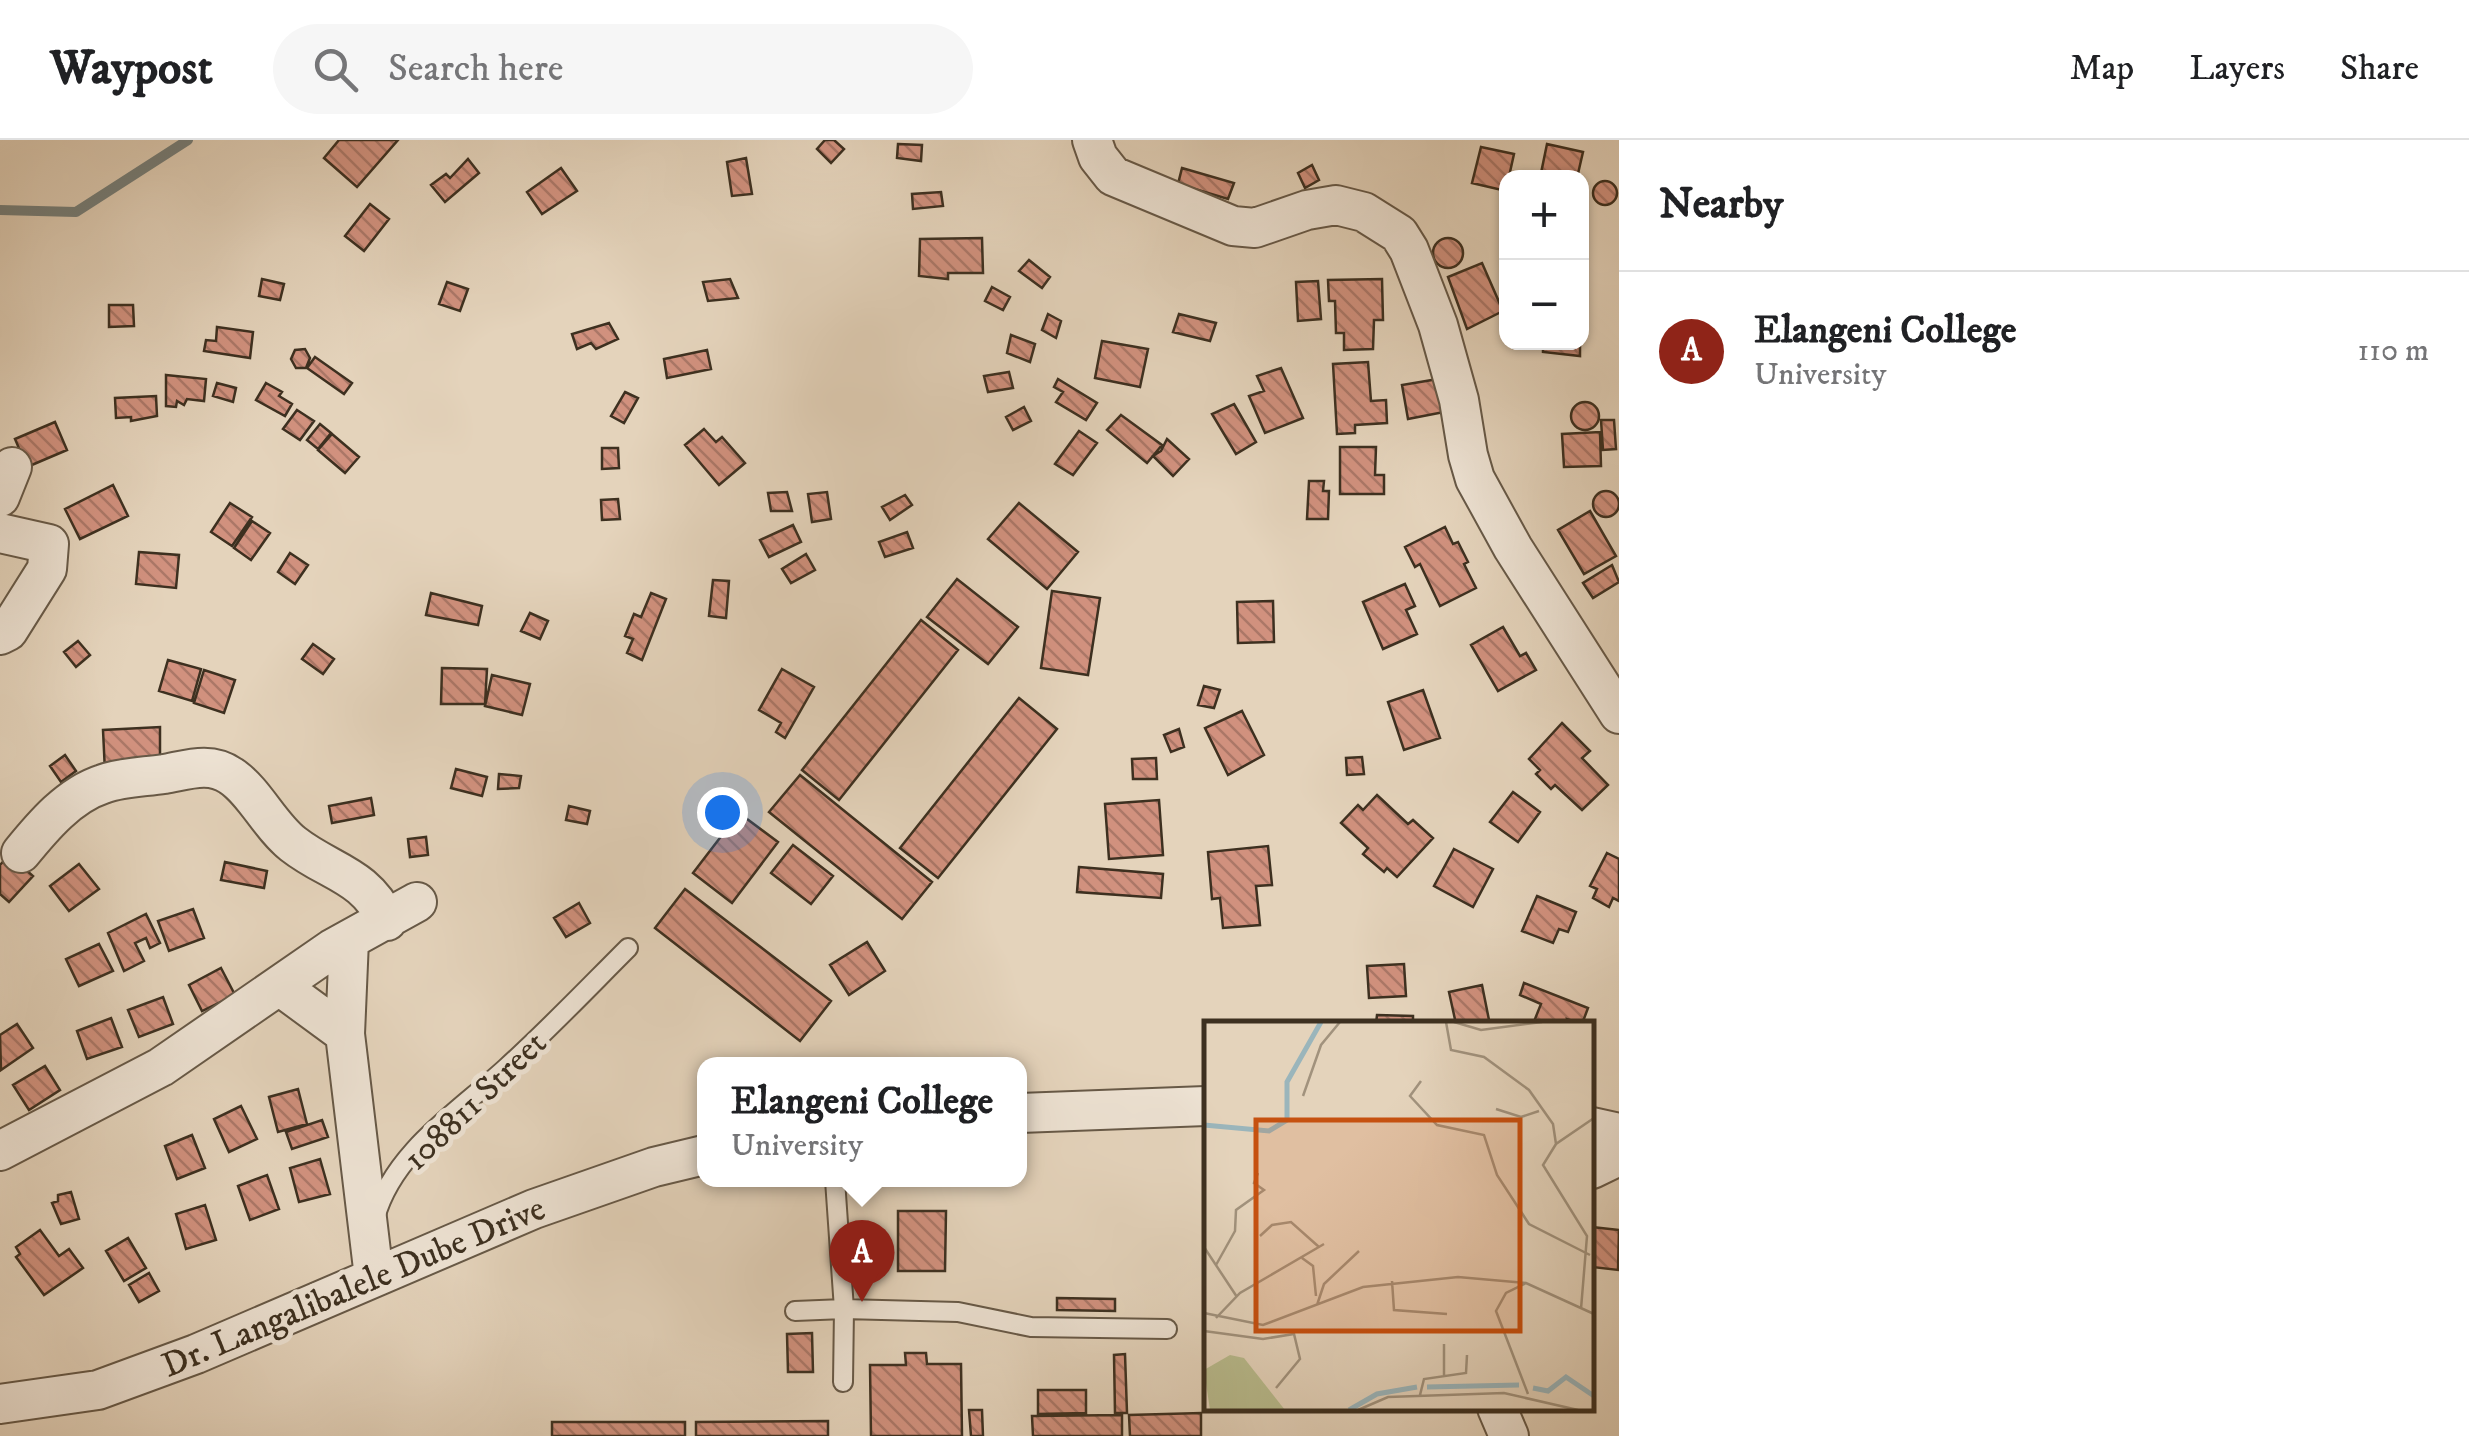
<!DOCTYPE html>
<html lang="en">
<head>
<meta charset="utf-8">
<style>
	:root { --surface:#fff; --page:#f6f6f6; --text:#202124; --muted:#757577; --line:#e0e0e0; --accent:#8f2418 }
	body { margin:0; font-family:"IM FELL DW Pica",serif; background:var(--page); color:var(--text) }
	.controls { position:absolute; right:30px; top:30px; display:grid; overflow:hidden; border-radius:20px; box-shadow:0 2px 8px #0004 }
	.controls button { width:90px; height:90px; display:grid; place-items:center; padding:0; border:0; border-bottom:2px solid var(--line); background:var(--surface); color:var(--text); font:50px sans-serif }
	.you { position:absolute; left:722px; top:672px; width:35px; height:35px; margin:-25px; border:8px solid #fff; border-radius:50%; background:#1a73e8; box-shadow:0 0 0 15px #1a73e833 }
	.badge { display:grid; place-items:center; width:65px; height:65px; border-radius:50%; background:var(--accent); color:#fff; font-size:32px; font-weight:700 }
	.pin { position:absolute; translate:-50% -82px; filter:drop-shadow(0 2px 5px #0008) }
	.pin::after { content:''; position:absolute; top:52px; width:35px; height:30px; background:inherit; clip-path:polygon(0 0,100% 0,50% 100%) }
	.popup { position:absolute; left:697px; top:917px; width:330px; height:130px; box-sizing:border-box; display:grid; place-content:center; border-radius:20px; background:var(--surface); filter:drop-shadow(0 2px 8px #0005); font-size:32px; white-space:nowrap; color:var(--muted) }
	.popup b { font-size:38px; color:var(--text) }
	.popup::after { content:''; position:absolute; left:50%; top:100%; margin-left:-20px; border:20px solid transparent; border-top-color:var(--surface) }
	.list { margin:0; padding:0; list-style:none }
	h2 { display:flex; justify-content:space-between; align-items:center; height:130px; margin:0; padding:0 40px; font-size:42px }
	h2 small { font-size:32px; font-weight:400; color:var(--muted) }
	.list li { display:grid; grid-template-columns:65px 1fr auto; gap:30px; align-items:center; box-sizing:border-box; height:160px; padding:0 40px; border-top:2px solid var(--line) }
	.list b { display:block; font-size:38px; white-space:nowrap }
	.list p { margin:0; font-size:32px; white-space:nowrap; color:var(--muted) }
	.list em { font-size:32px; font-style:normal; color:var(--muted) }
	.icon { flex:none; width:55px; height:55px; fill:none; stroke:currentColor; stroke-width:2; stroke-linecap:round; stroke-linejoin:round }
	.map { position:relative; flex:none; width:1619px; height:1296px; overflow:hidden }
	header { display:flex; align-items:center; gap:60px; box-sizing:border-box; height:140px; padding:0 50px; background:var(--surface); border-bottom:2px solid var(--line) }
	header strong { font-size:48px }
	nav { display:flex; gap:55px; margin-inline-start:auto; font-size:35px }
	.search { width:700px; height:90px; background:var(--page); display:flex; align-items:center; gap:25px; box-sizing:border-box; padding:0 35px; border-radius:55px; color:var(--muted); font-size:38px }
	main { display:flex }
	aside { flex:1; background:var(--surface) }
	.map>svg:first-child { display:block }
</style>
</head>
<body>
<header>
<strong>Waypost</strong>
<div class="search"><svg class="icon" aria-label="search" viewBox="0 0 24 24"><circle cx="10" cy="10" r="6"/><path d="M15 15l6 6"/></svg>Search here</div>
<nav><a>Map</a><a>Layers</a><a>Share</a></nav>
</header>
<main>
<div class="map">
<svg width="1619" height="1296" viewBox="0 0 1619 1296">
	<defs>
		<pattern id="building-back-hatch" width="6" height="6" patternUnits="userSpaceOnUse" patternTransform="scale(2.5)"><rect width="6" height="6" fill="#d1917e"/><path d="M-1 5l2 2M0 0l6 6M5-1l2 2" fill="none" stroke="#ab7767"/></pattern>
	</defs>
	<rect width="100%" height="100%" fill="#e4d3bb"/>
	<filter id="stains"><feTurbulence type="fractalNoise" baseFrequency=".002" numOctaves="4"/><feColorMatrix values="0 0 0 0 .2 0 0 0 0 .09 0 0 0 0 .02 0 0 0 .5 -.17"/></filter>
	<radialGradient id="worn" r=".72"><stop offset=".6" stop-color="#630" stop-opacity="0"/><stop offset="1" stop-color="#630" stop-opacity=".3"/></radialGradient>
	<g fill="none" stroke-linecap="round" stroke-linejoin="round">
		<path stroke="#75807d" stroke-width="10" d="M0,70L76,72L188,0"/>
	</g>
	<path fill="url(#building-back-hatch)" stroke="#3d3020" stroke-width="2.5" d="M339,0H338H398L357,47L324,18Z
		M825,0H834L844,9L831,23L817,9Z
		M898,4L922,5L921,21L897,18Z
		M1547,4L1583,12L1577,38H1540Z
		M1481,7L1514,14L1510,32L1522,35L1506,38V51L1472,43Z
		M746,18L752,54L732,56L727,22Z
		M468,19L479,33L445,62L431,45L446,34L450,38Z
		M1312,25L1319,40L1305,48L1298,33Z
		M561,28L577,51L542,74L527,52Z
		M1182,28L1234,43L1228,59L1178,44Z
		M1593 53a12 12 0 1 1 24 0a12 12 0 1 1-24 0Z
		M941,52L943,66L913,69L912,54Z
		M370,64L389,79L364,111L345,96Z
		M1433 113a15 15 0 1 1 30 0a15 15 0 1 1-30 0Z
		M982,98L983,133H948V139L919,136L920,99Z
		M1029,120L1050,137L1042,148L1019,131Z
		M1482,123L1503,171L1467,189L1448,137Z
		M262,139L284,144L280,160L259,156Z
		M730,139L738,158L708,161L703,142Z
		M1382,139L1383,180H1374L1373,209L1344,210V193H1336L1335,161H1329L1328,140Z
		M1318,141L1321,179L1298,181L1296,142Z
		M447,142L468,149L460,171L439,164Z
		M992,147L1010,157L1003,170L985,161Z
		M109,165H133L134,186L109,187Z
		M1048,174L1061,181L1056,198L1042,190Z
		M1179,174L1216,183L1210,201L1173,192Z
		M609,183L618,199L596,209L591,203L577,209L572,194Z
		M217,187L253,192L250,218L204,211L206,200L216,201Z
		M1011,195L1035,204L1030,222L1007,213Z
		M1102,201L1148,209L1140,247L1095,238Z
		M1543,202H1580V216L1543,212Z
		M305,209L310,218L306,228H296L291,219L295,210Z
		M707,210L711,229L667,238L664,219Z
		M315,217L352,243L344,254L307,228Z
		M1368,222L1371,261L1386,260L1387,283L1355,285V293L1337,294L1333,224Z
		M1281,228L1303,278L1265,293L1249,256L1264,251L1257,236Z
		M1009,232L1013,248L988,252L984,236Z
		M166,235L206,239L204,261L187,259L184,265L177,261L176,267L166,266Z
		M1058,239L1097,263L1086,280L1056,262L1063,252L1054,247Z
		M1438,239L1444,272L1408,279L1402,245Z
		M217,243L236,248L233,262L213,256Z
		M266,243L282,252L279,256L292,264L285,276L256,260Z
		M625,252L638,258L624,283L611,276Z
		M156,256L157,276L131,281V277L116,278L115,258Z
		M1571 276a14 14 0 1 1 28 0a14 14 0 1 1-28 0Z
		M1234,264L1256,302L1236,314L1212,274Z
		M1024,267L1031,281L1013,290L1006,277Z
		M297,270L314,281L300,300L283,289Z
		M1121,275L1162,305L1147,323L1107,290Z
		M1601,280H1614L1616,309L1603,310Z
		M55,282L67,310L27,327L15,299Z
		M320,284L331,293L318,309L307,300Z
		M704,289L716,302L722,297L745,323L719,345L685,305Z
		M1079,291L1097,303L1073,335L1055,324Z
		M1600,292L1601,326L1564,327L1562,294Z
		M332,294L359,317L345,333L318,310Z
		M1167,299L1189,319L1173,336L1153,316L1161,311Z
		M1340,307H1376L1375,335H1384V354H1340Z
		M602,308H618L619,328L602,329Z
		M1309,341H1324L1323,351H1329L1328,379H1307Z
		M113,345L128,376L80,399L65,369Z
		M1593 364a13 13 0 1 1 26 0a13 13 0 1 1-26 0Z
		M787,352L792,371H771L768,353Z
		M827,352L831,379L812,382L808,354Z
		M905,355L912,365L890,380L882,367Z
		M618,359L620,379L602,380L601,360Z
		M230,363L252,377L232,406L211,392Z
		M1019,363L1078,412L1047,449L988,399Z
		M1590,371L1616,416L1584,434L1558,390Z
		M252,381L270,393L251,420L234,408Z
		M793,385L801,402L769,417L760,400Z
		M1445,387L1453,404L1458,402L1468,422L1464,424L1476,448L1440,466L1420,424L1415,427L1405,407Z
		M907,392L913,408L885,417L879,402Z
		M139,412L179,415L176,448L136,444Z
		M290,413L308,425L295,444L278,432Z
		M806,414L815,430L791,443L782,429Z
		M1612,425L1619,442L1593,458L1583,443Z
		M957,439L1018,487L988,524L927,477Z
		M713,440L729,441L726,478L709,476Z
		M1405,444L1415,466L1406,470L1417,494L1383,509L1363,462Z
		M1052,451L1100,458L1088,535L1041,528Z
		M431,453L482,466L478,485L426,475Z
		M651,453L666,459L642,520L627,513L633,499L625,496L634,474L641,477Z
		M1273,461L1274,502L1238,503L1237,462Z
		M530,473L548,481L540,499L521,491Z
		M921,480L958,510L839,660L802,630Z
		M1503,487L1520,516L1526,513L1536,530L1498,551L1471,505Z
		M78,501L90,515L76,527L64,512Z
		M313,504L334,519L323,534L302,519Z
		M168,520L201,529L192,561L159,551Z
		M442,528L487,529L485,564H441Z
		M782,529L814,547L785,598L776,592L781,583L759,570Z
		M204,530L235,540L224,573L194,563Z
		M492,535L530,544L522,575L485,566Z
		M1204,546L1220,550L1214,568L1198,565Z
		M1423,550L1440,598L1404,610L1388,562Z
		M1019,558L1057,589L938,738L900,708Z
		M1242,571L1264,615L1228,635L1205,588Z
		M1562,583L1590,611L1582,618L1608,645L1582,670L1555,645L1551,649L1536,634L1540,630L1529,619Z
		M160,587V630L105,632L103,590Z
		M1179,589L1184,607L1171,612L1164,595Z
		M65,615L76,631L61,642L50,626Z
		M1362,617L1364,634L1347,635L1346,618Z
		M1156,618L1157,639H1133L1132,619Z
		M456,629L487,637L482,656L451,648Z
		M499,634L521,636L519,648L498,649Z
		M800,635L932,742L902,779L769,672Z
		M1513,652L1540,672L1518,702L1490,682Z
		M1377,655L1408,684L1413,680L1433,698L1397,737L1387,728L1384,732L1363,714L1368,708L1341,683L1358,665L1363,670Z
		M371,658L374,675L332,683L329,666Z
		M1159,660L1163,715L1109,719L1105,664Z
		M569,666L590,671L587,684L566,680Z
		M739,673L778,702L732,763L693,733Z
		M426,697L428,715L410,717L408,699Z
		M793,705L833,736L811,764L771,733Z
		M1268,706L1272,745L1256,746L1260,785L1223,788L1220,758L1212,759L1208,712Z
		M1454,709L1493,729L1473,767L1434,746Z
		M1607,713L1619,719V761L1613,758L1609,767L1593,758L1597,749L1590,746Z
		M9,715L33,736L9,762L0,754V725Z
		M225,722L267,731L264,748L221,740Z
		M79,724L99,749L69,771L50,746Z
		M1079,727L1163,734L1161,758L1077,752Z
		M685,749L831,861L800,901L655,788Z
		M1537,756L1576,772L1568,792L1559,789L1553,803L1522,791Z
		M579,763L590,783L566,797L554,778Z
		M193,769L204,798L169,811L158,781Z
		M146,774L160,803L150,808L146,798L135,803L144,821L124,831L108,793Z
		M867,802L885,831L849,855L830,825Z
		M99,804L113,831L79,846L66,819Z
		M1404,824L1406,856L1369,858L1367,826Z
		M221,828L235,855L202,871L189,845Z
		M1524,843L1588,868L1582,884L1567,879L1568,884H1533L1541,864L1520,855Z
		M1482,845L1489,880L1456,884L1449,852Z
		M163,857L173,884L139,897L128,870Z
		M1377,875L1413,876V884H1376Z
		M111,878L122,907L87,919L77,891Z
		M17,884L33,908L1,930L0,895Z
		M45,926L60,950L29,970L13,945Z
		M298,949L307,984L278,992L269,957Z
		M241,966L257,999L229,1012L214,979Z
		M322,980L328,997L292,1009L286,992Z
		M192,995L205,1028L177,1039L165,1006Z
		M320,1019L330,1054L299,1062L290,1028Z
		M267,1035L279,1069L250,1080L238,1046Z
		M71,1052L79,1079L61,1084L52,1063L58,1061V1055Z
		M205,1065L216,1100L186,1109L176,1074Z
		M898,1071H946L945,1131H898Z
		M1592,1087L1619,1090L1618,1130L1592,1127Z
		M40,1090L59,1116L69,1109L83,1128L44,1155L16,1117L20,1114L16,1107Z
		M128,1098L146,1128L124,1141L106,1111Z
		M149,1133L159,1151L139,1162L129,1145Z
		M1057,1158L1115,1159V1171L1057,1170Z
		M812,1193L813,1232H788L787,1194Z
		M905,1213H926L927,1224H961L962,1296H871L870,1225H906Z
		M1125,1214L1127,1273H1115L1114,1215Z
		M1038,1250H1086V1273L1038,1274Z
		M969,1270H982L983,1296H971Z
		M1201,1273V1296H1130L1129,1275Z
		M1122,1275V1296H1033L1032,1276Z
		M828,1281V1296H696V1282Z
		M552,1282H685V1296H552Z"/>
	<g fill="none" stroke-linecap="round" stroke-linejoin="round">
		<g stroke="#675947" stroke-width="22">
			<path id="lane" d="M835,1040L844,1169L958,1172L1031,1187L1167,1189
				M375,1078C393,1012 459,971 506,928C548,890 588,848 628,808
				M795,1171L844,1169L843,1242"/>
		</g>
		<g stroke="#675947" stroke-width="42">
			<path id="street" d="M1092,0L1098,17L1113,36L1233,86L1255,88L1307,70L1336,65L1364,72L1399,94L1409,110L1438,185L1459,260L1468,315L1475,339L1513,408L1619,574
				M0,357L12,327
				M0,393L49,404L47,429L8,491L0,495
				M21,713C43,686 69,655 103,644C122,637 144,637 164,634C187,630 210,621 231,636C255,652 269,685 293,704C330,733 365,734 387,781
				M281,847L345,894L374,1137
				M345,894L349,800
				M1020,973L1206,966
				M1592,987L1619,993
				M0,1011L161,927L332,809L417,762
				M1592,1029L1619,1016
				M0,1264L98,1250L196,1214L534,1069L654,1027L704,1015
				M1497,1268L1509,1296"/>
		</g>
		<use href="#lane" stroke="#ede2d3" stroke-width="18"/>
		<use href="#street" stroke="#ede2d3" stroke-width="38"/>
	</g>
	<g text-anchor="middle" stroke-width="10" stroke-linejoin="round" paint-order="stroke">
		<g font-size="35" fill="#3d3020" stroke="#ede2d3">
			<text transform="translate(474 960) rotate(-44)" y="12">108811 Street</text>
			<text transform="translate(353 1146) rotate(-23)" y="12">Dr. Langalibalele Dube Drive</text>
		</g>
	</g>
	<g transform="translate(1204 881)">
		<rect width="390" height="390" fill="#e4d3bb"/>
		<path d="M26,334L40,337L81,389H6L0,349Z" fill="#b8bb8d"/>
		<path fill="none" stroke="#9ab5bb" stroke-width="5" d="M0,104L65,110L83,99V61L117,1M223,366L315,364M329,367L344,370L362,356L390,375M145,389L173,373L213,366"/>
		<path fill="none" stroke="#a1927d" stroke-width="2.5" d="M242,1L247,29L280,36L325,69L349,103L352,123M250,1L277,9L338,1M217,60L206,75L233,104L280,114L293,154L325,203L386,234M99,75L117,24L136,1M292,88L317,96L335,90M56,215L68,204L87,201L115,226M0,226L33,276M98,237L109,245L112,275M12,244L31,210L32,189L60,169L50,162L54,152M188,260L190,289L243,293M322,262L302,272L292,290L324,373M113,284L120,263L155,230M377,288L383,215L339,144L352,123L390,97M0,292L59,304L159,266L254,256L322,262L390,293M12,297L36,272L120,223M0,310L59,318L90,313L96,338L72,367M240,323V355M216,374L220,358L262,352L263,334M154,389L184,376L300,372L374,389"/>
		<path fill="#c65110" fill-opacity="0.15" stroke="#c65110" stroke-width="5" d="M52,99H316V310H52Z"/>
		<rect width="390" height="390" fill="none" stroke="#3d3020" stroke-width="5"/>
	</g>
	<rect width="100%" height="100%" filter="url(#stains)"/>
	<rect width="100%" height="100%" fill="url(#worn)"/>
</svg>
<div class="controls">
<button>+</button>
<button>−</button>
</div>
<div class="you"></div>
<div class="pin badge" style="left:862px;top:1162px">A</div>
<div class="popup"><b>Elangeni College</b>University</div>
</div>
<aside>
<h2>Nearby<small></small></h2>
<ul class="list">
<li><span class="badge">A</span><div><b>Elangeni College</b><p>University</p></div><em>110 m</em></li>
</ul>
</aside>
</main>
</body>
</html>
